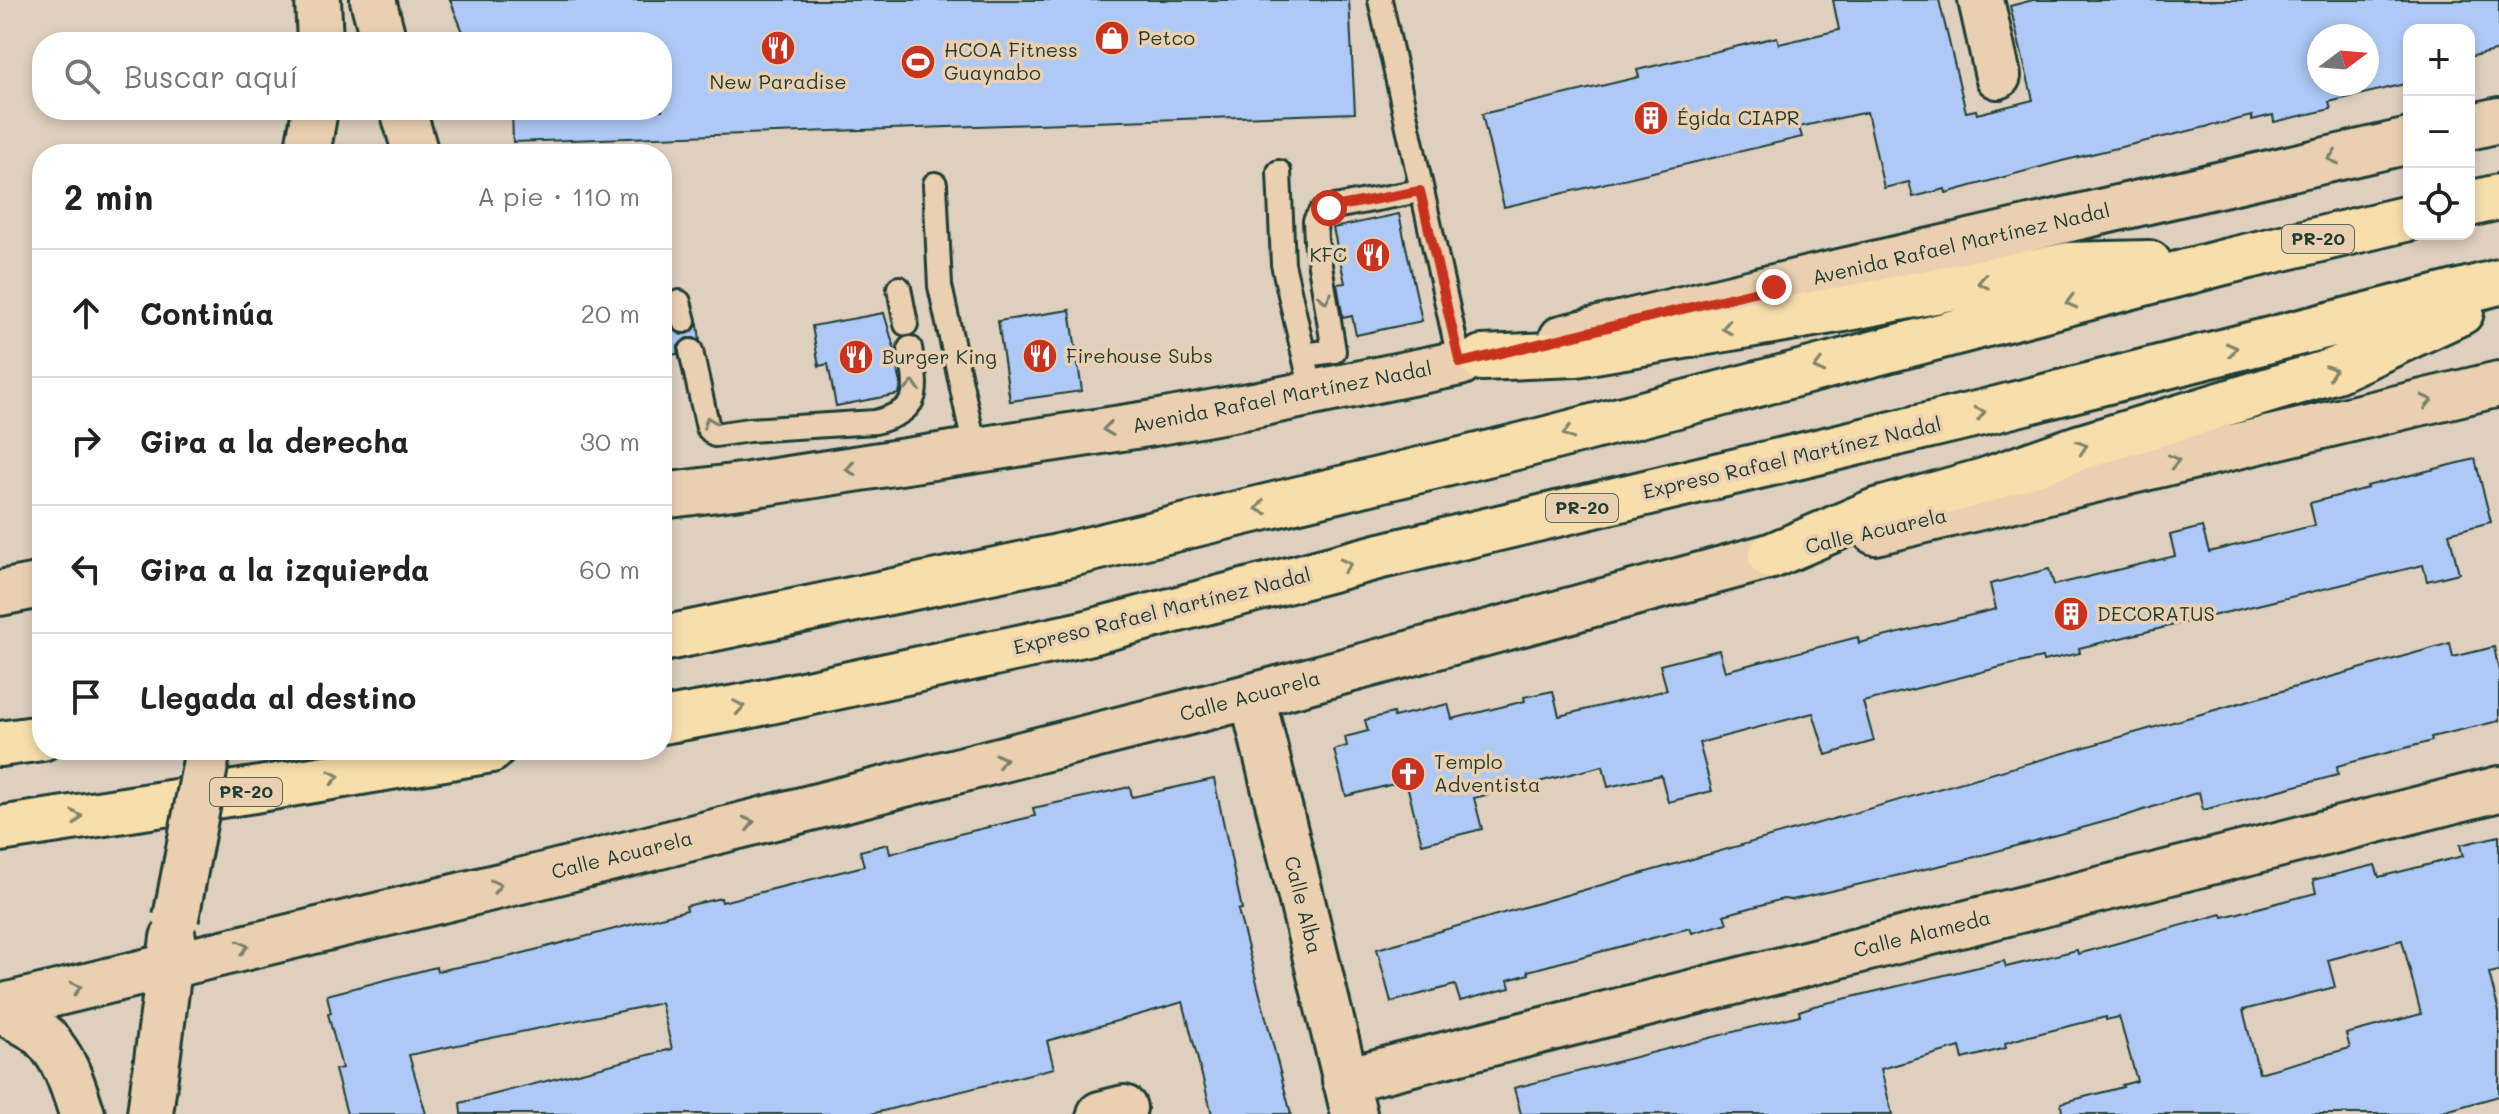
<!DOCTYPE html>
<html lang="es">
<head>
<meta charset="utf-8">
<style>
	:root { --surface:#fff; --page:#f6f6f6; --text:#222; --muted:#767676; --line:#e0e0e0 }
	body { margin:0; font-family:Mali,sans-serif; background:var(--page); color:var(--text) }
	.controls { position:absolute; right:24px; top:24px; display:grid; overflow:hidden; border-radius:16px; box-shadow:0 4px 12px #0003 }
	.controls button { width:72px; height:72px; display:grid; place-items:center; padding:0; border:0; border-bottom:2px solid var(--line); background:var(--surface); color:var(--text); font:40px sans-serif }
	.compass { position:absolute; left:2307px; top:24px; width:72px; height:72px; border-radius:50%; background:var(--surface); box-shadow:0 4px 12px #0003; rotate:74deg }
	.stop { position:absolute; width:24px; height:24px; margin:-18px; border:6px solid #c8321e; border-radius:50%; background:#fff }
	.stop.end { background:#c8321e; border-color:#fff; box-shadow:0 2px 8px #0008 }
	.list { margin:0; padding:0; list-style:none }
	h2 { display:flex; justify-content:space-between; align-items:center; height:104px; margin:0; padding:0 32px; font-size:34px }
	h2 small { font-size:26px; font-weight:400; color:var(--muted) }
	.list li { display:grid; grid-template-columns:52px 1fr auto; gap:24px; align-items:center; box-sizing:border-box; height:128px; padding:0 32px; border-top:2px solid var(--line) }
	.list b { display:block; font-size:30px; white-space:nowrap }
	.list em { font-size:26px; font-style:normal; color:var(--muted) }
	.icon { flex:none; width:44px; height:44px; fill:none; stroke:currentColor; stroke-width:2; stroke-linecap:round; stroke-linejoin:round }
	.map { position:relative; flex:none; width:2499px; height:1114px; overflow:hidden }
	.search { position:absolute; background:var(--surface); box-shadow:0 4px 12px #0003; left:32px; top:32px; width:640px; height:88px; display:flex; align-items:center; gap:20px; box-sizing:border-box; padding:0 28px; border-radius:32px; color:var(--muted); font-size:30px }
	.panel { position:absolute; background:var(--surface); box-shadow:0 4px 12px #0003; left:32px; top:144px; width:640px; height:616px; border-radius:32px }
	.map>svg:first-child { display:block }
</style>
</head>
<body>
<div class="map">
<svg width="2499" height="1114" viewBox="0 0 2499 1114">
	<rect width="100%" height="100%" fill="#decfbf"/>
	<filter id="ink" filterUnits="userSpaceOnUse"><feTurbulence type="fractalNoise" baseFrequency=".0125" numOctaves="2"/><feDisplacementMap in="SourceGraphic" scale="16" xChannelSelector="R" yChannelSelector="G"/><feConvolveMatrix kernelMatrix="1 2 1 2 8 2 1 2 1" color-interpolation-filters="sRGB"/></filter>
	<g filter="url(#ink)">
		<path fill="#aec9f6" stroke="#1f3d34" stroke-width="2" fill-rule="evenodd" d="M450,0H1349L1355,113L513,142L512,110H662V42H467Z
			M1833,0H1939L1966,112L1976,110L1977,114L2033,100L2010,6L2033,0H2499V50L2469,57V30H2409V83L2329,102L2331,109L2274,122L2273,115L2252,120V116L2062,161L1946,193L1945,189L1913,197L1909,182L1884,188L1867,112L1799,127L1802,137L1504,207L1482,114L1639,77L1637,70L1777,37L1779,44L1839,30ZM2319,36H2367V84H2319Z
			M1399,214L1422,321L1356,335L1352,316L1343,318L1337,284L1345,283L1333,228Z
			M1070,310L1082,391L1010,401L998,321Z
			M884,313L895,351H893L901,383L899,394L836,406L828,364L819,366L812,326Z
			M670,324L674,330L681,335L693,331L698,324L700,341L694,338H687L678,346L677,354L662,356V325Z
			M2475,459L2491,522L2449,533L2459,573L2427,581L2423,565L2079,648L2080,653L2043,661L2042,658L2009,665L1863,702L1874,741L1826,755L1813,713L1699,743L1712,791L1668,802L1661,775L1608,787L1603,766L1474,798L1482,829L1422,844L1406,781L1346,796L1334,750L1347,746L1345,737L1368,731L1365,720L1393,713L1394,717L1448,704L1452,719L1525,701L1524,697L1553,691L1559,716L1667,690L1660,665L1719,650L1725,671L1858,637L1859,643L1996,609L1990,584L2049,569L2054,585L2175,556L2170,535L2202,527L2209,552L2315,525L2310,503L2368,488L2367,486Z
			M2450,643L2453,657L2494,647L2499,671V721L2431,737L2432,741L2337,766L2338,775L2203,810L2199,792L2122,817L1964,860L1792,900L1783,899L1724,915L1727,923L1692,933L1690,928L1528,971L1529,974L1508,980L1510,988L1460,1001L1455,985L1391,1002L1377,949Z
			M1214,779L1242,909L1238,910L1291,1114H1212L1183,1002L1047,1041L1054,1068L871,1114H461L460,1103L672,1049L661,1003L409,1055L426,1114H347L335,1070L342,1068L328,1014L331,1013L327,995L436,967L437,971L508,957L687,910L686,906L721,898L722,902L864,866L860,851L888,844L890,854L955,836V835L1035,816L1033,808L1130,787L1132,797Z
			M2499,836V971L2489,973L2499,1012V1096L2435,1114H2062L2061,1103L2123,1087L2122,1085L2137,1081L2119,1017L2106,1020V1017L2025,1037L2005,1043L2006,1048L1963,1059L1960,1047L1881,1069L1892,1114H1521L1514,1088L1800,1015L1799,1011L1814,1006L2004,961L2006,967L2077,950L2078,954L2222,914L2223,917L2316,893L2313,880L2375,865L2379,877L2463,856L2460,845ZM2402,940L2421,1014L2346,1034L2350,1048L2259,1073L2243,1010L2335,987L2328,960Z"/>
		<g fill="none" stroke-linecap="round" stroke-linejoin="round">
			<g stroke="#1f3d34" stroke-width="28">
				<path id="lane" d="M1380,0L1460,363
					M1279,172L1283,264L1307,369
					M935,184L940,286L975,449
					M899,288L906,324
					M679,302L684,321
					M691,351L708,428L715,435L749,430L875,422C924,409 917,391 910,348
					M1304,355L1334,351L1316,241L1315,221L1320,213L1329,208L1420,191"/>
			</g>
			<g stroke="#1f3d34" stroke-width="50">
				<path id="street" d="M318,0L320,42
					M373,0L384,42
					M1981,0L1998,76
					M403,110L416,154
					M2469,127L2499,120
					M307,154L315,110
					M1562,338L1774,287L2409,141
					M1875,532L2499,384
					M1252,696L1354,1114
					M1345,1080L2499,789
					M1100,1114L1124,1108"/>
			</g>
			<g stroke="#1f3d34" stroke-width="50">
				<path id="secondary" d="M662,496L749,485L1154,423L1254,405L1460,363
					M0,593L42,585
					M0,1007L549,874L1252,696L1771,556
					M0,1010C11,1016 23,1021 33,1028C62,1048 72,1082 82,1114
					M150,1114L173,938"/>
			</g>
			<g stroke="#1f3d34" stroke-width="50">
				<path id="highway" d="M2469,204L2499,197
					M1482,358L1576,354L1843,309L2068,265L2149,263
					M1771,556L1876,511L1984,481L2078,448L2336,370L2461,312
					M662,639L1058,557L1524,445L2228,261L2409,218
					M662,721L742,707L1083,634L1381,556L1985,412L2499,282
					M0,744L42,738
					M0,829L254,790L491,750"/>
			</g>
			<use href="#lane" stroke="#ead0b1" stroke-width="22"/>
			<use href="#street" stroke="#ead0b1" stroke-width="44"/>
			<use href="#secondary" stroke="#ead0b1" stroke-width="44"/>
			<use href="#highway" stroke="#f8deab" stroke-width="44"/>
			<g stroke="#1f3d34" stroke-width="50" stroke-linecap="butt">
				<path id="secondary-bridge" d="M176,918L208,750"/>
			</g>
			<use href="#secondary-bridge" stroke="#ead0b1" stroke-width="44"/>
		</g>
		<defs><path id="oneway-chevron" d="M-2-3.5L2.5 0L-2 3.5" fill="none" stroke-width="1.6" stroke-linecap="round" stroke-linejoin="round" transform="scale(2)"/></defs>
		<g stroke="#7a7f6c">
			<use href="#oneway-chevron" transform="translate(2333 158) rotate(167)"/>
			<use href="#oneway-chevron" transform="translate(1325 298) rotate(80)"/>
			<use href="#oneway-chevron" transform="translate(913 386) rotate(-87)"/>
			<use href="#oneway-chevron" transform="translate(2427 401) rotate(-13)"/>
			<use href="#oneway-chevron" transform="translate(709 422) rotate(-112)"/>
			<use href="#oneway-chevron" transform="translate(1108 429) rotate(172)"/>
			<use href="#oneway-chevron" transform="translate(2174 461) rotate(-13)"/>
			<use href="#oneway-chevron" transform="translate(851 469) rotate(171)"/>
			<use href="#oneway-chevron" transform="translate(1001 760) rotate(-14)"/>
			<use href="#oneway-chevron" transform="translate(749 823) rotate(-14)"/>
			<use href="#oneway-chevron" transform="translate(496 886) rotate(-13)"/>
			<use href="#oneway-chevron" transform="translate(243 947) rotate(-13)"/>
			<use href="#oneway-chevron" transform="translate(76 988) rotate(-14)"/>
		</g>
		<g stroke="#81856a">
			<use href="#oneway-chevron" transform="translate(1983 282) rotate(169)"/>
			<use href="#oneway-chevron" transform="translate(2071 302) rotate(165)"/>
			<use href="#oneway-chevron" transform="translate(1727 328) rotate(170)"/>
			<use href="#oneway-chevron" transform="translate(2232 349) rotate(-14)"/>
			<use href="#oneway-chevron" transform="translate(1819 367) rotate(165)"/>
			<use href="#oneway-chevron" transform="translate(2331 371) rotate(-19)"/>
			<use href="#oneway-chevron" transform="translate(1980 413) rotate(-14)"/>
			<use href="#oneway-chevron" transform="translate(1568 433) rotate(165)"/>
			<use href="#oneway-chevron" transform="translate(2082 447) rotate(-18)"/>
			<use href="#oneway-chevron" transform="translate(1261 508) rotate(167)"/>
			<use href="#oneway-chevron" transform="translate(1346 565) rotate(-15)"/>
			<use href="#oneway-chevron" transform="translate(739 707) rotate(-11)"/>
			<use href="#oneway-chevron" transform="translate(334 777) rotate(-10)"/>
			<use href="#oneway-chevron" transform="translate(77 817) rotate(-9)"/>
		</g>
	</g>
	<g fill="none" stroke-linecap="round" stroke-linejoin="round" filter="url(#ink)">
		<path stroke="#c8321e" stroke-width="10" d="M1329,208L1420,191L1460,363L1774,287"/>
	</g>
	<defs>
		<g id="shop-disc" transform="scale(1.8)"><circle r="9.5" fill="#c8321e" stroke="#ead0b1"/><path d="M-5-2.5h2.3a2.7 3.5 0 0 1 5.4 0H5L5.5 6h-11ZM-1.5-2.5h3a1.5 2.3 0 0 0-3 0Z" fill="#fff"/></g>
		<g id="restaurant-disc" transform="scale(1.8)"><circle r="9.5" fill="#c8321e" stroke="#ead0b1"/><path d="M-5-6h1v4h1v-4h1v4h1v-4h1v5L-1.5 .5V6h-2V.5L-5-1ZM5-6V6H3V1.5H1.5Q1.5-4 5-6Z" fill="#fff"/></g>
		<g id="stadium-disc" transform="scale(1.8)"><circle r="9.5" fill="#c8321e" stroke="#ead0b1"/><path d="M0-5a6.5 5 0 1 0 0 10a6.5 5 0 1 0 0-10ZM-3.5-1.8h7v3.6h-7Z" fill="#fff"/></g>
		<g id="building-disc" transform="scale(1.8)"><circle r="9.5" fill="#c8321e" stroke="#ead0b1"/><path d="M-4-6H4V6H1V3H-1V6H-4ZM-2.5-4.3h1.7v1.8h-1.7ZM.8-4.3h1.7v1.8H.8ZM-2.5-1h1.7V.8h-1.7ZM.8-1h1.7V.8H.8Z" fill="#fff"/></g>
		<g id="church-disc" transform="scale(1.8)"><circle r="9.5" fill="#c8321e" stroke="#ead0b1"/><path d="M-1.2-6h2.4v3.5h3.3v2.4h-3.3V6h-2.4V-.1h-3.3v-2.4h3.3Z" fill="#fff"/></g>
	</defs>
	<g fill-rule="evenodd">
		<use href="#shop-disc" x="1112" y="38"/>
		<use href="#restaurant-disc" x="778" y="48"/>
		<use href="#stadium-disc" x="918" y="62"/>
		<use href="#building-disc" x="1651" y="118"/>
		<use href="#restaurant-disc" x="1373" y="255"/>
		<use href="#restaurant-disc" x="1040" y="356"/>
		<use href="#restaurant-disc" x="856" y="357"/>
		<use href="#building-disc" x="2071" y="614"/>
		<use href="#church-disc" x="1408" y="774"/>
	</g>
	<g text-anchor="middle" stroke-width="7" stroke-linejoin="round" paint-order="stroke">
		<g fill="#ead0b1" stroke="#5c695a" stroke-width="2">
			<rect x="2282" y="225" width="72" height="28" rx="6"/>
			<rect x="1546" y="494" width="72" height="28" rx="6"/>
			<rect x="210" y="778" width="72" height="28" rx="6"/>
		</g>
		<g font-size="18" font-weight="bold" fill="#1f3d34">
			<text x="2318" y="245">PR-20</text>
			<text x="1582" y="514">PR-20</text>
			<text x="246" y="798">PR-20</text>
		</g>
		<g font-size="20" fill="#1f3d34" stroke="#ead0b1" text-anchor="start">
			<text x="1138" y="45">Petco</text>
			<text x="944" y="57">HCOA Fitness<tspan x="944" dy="23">Guaynabo</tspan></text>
			<text x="778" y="89" text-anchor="middle">New Paradise</text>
			<text x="1677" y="125">Égida CIAPR</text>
			<text x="1347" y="262" text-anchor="end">KFC</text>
			<text x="1066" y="363">Firehouse Subs</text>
			<text x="882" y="364">Burger King</text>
			<text x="2097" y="621">DECORATUS</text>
			<text x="1434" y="769">Templo<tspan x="1434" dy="23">Adventista</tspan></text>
		</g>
		<g font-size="20" fill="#1f3d34" stroke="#ead0b1">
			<text transform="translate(1961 244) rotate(-13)" y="7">Avenida Rafael Martínez Nadal</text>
			<text transform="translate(1282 397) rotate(-11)" y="7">Avenida Rafael Martínez Nadal</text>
			<text transform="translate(1792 458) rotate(-13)" y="7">Expreso Rafael Martínez Nadal</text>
			<text transform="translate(1876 531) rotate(-13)" y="7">Calle Acuarela</text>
			<text transform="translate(1162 611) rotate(-14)" y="7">Expreso Rafael Martínez Nadal</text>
			<text transform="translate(1250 696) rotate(-15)" y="7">Calle Acuarela</text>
			<text transform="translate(622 855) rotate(-14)" y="7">Calle Acuarela</text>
			<text transform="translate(1303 905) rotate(76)" y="7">Calle Alba</text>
			<text transform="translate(1922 934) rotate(-14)" y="7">Calle Alameda</text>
		</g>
	</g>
</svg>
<div class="controls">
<button>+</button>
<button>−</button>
<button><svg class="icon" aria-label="locate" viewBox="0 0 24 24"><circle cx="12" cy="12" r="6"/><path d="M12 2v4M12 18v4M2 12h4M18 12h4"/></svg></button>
</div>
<svg class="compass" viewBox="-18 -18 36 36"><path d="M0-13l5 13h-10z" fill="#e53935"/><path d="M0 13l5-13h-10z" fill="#767676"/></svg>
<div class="stop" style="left:1329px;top:208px"></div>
<div class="stop end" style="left:1774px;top:287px"></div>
<div class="search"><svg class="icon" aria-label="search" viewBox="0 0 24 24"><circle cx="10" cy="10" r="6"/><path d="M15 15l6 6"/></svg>Buscar aquí</div>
<section class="panel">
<h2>2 min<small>A pie · 110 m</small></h2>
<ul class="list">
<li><svg class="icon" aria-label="ahead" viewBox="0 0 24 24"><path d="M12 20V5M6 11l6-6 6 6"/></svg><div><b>Continúa</b></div><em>20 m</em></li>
<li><svg class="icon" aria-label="right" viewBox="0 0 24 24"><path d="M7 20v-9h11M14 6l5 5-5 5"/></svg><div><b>Gira a la derecha</b></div><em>30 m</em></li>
<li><svg class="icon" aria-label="left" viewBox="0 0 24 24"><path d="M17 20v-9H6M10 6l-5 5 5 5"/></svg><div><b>Gira a la izquierda</b></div><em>60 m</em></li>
<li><svg class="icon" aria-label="arrive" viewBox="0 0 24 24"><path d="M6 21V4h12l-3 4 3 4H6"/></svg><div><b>Llegada al destino</b></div></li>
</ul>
</section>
</div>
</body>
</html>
